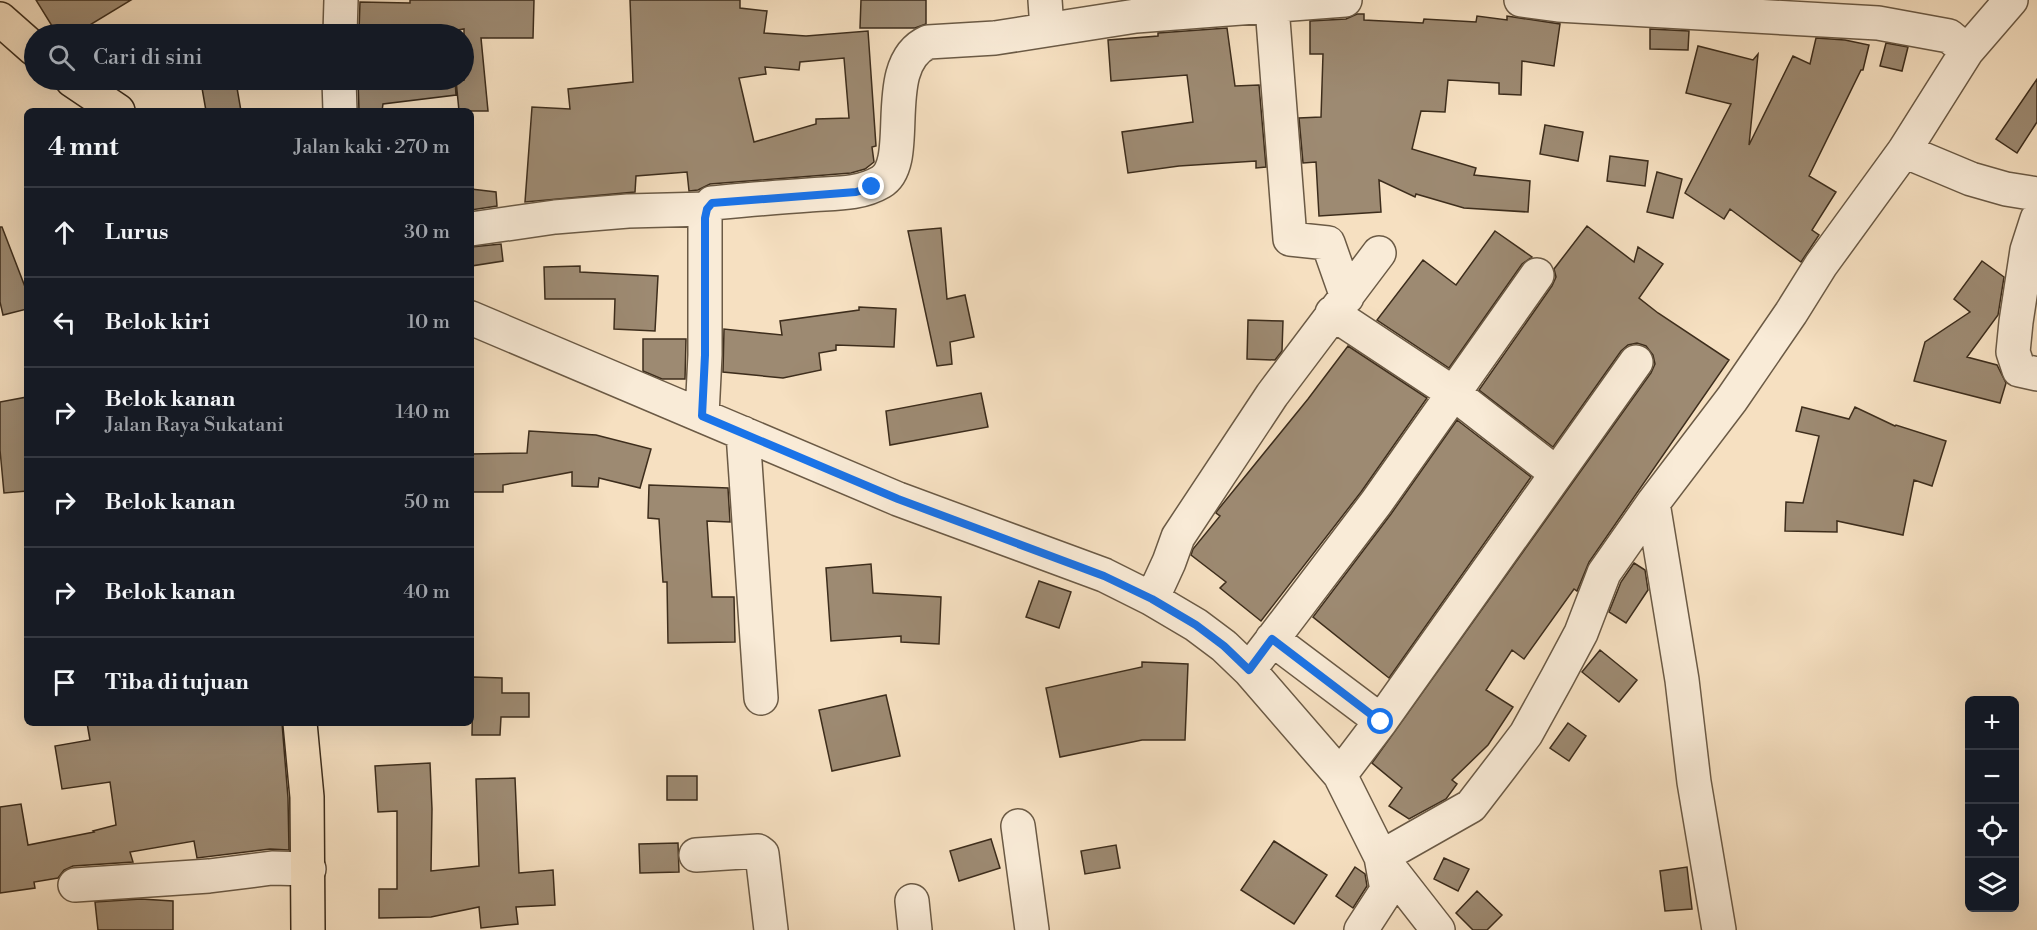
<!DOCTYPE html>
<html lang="id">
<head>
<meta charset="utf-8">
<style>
	:root { --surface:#171b24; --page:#242831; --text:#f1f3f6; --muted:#9ea1a6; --line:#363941 }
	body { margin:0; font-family:"Libre Bodoni",serif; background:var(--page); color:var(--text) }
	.controls { position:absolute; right:18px; bottom:18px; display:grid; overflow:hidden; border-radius:9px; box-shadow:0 6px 24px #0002 }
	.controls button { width:54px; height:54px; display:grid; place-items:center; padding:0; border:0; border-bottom:2px solid var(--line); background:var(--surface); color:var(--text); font:30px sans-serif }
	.stop { position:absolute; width:18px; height:18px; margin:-14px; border:4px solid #1a73e8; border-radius:50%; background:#fff }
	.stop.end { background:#1a73e8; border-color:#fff; box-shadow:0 2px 6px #0008 }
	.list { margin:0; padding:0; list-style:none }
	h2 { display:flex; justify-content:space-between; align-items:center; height:78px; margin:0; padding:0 24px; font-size:26px }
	h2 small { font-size:20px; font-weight:400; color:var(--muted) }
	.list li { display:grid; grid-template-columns:39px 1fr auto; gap:18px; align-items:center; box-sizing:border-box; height:90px; padding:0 24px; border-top:2px solid var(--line) }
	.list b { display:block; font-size:22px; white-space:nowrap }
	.list p { margin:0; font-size:20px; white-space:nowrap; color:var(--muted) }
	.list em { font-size:20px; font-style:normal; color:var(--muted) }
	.icon { flex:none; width:33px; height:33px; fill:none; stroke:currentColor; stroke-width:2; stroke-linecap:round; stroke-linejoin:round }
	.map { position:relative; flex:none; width:2037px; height:930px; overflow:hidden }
	.search { position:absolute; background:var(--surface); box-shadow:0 6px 24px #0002; left:24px; top:24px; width:450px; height:66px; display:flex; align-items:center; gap:15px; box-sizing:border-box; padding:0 21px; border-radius:33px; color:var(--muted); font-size:22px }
	.panel { position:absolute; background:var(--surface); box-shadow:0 6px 24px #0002; left:24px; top:108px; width:450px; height:618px; border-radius:9px }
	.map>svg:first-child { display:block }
</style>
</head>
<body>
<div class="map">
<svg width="2037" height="930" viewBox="0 0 2037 930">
	<rect width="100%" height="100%" fill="#f6e0c1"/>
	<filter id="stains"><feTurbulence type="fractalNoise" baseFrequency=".00333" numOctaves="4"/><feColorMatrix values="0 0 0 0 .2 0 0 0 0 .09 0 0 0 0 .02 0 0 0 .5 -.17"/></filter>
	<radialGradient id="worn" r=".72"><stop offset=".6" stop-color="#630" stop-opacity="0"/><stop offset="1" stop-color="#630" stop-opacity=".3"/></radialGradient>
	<path fill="#9d8a72" stroke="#3d2d1c" stroke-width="1.5" fill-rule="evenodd" d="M36,0H131L75,34H57Z
		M410,0H534L533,38H481L488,111H459L456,80H464V29L434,34L359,31L360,2L410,3Z
		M630,0H740V8L767,11L764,33L806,36L868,31L876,146L872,147L874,162L865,169L851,173L710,184L698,190L689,191L687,172L636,176L635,192L525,202L532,107L570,109L568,89L633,82ZM844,58L849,118L816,119V124L754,142L739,78L766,74L765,67L799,70L800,62Z
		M861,0H926V24L915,28H860Z
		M1357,14H1364V20L1423,23L1424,19L1476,22L1477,16L1507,20V16L1560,24L1554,66L1522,61L1521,95L1499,94V83L1448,80L1445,112L1421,111L1412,149L1476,168L1474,175L1530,181L1528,212L1464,208L1416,194L1415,197L1379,180L1381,212L1319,216L1316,162L1303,163L1299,118L1321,117L1323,54H1310V21L1346,19Z
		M1227,28L1235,86L1259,85L1266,167L1256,168V161L1179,166L1128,173L1122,132L1193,122L1187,75L1111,81L1108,40L1158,36V33Z
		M1650,29L1689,31L1688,50L1650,49Z
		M1816,38L1845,40L1869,45L1863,70H1861L1809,176L1836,192L1812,230L1819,235L1801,262L1730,209L1724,219L1685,193L1731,104L1686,93L1698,46L1753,60L1758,54L1749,145L1793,56L1810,64Z
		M1886,43L1908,47L1902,71L1880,66Z
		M2037,79V122L2017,153L1996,139Z
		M358,80H455L456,95L383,104L382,111H359Z
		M236,82L241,111H206L202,88Z
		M1545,125L1583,132L1578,161L1540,154Z
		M1610,156L1648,161L1645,186L1607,181Z
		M1657,172L1682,179L1673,218L1647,212Z
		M471,189L496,192L497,206L471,210Z
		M1587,226L1634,262L1638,247L1663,264L1639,298L1658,313L1729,360L1589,562L1577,591L1574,589L1524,659L1512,650L1486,690L1513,707L1488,745L1452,780L1457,784L1446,799L1409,819L1389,806L1402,788L1372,763L1651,373L1655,364L1653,355L1646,346L1637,343L1628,345L1621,351L1553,447L1479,390L1552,286L1556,277L1554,269Z
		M0,227H2L27,292V309L3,315L0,302Z
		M941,228L947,299L965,295L974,337L950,342L952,364L937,366L908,231Z
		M1495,231L1532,257L1522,264L1449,368L1377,320L1423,260L1456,285Z
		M501,244L503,261L471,266V247Z
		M1982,261L2004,277L1998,315L1967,357L1997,365L2006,383L2000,403L1914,381L1925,342L1970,312L1954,299Z
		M580,266V272L658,276L655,331L614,329L615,299H545L544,267Z
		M859,307L896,309L894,347L836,345V350L819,353L821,370L783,378L723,372L724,329L782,335L780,321L859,310Z
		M1248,320L1283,321L1282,351L1275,360L1247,359Z
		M643,339H686L685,379H662L643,371Z
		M1348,346L1427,398L1361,492L1261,621L1220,588L1226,582L1191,555L1193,549L1220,516L1216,513L1217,511L1308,399Z
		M981,393L988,427L890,445L886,411Z
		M27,397V491L4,493L0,450V402Z
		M1802,407L1849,419L1855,407L1895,426L1896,425L1946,441L1932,486L1914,480L1903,535L1837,521V532L1785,531L1786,502L1803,503L1819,436L1796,431Z
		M1457,420L1531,477L1389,678L1313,617L1391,514Z
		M529,431L596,435L651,449L640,488L599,478L598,487L572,486V472L503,485V492H471V454L527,453Z
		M649,485L728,488L730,522L707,521L712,597H734L735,642L668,643L667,582H663L659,519L648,518Z
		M1634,563L1645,570L1648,590L1626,623L1609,612L1621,582Z
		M871,564L873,593L941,597L939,644L901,642V636L831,641L826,568Z
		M1039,581L1071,592L1059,628L1026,617Z
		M1600,650L1637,680L1619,702L1582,672Z
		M1142,662L1188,664L1185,740H1142L1060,757L1046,688L1142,667Z
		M473,677L502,678V693H529V717H501L500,735H472Z
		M886,695L900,756L832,771L819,710Z
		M87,723H282L288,798L289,850L270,849L197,858L194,841L130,852L133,862L73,866L64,870L58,878L34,882L35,888L0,893V807L21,804L28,845L94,832L93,831L116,825L110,782L62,789L55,746L90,740Z
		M1568,723L1586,736L1569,761L1550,748Z
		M430,763L432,809L431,871L479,866L476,779L515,778L519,873L553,870L555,905L516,907L518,924L481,928L479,907L431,917L379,918V889H397V811L378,812L375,766Z
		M667,776H697V800H667Z
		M991,839L1000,868L959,881L950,851Z
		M1274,841L1327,875L1294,924L1241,890Z
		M678,843L679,872L640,873L639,844Z
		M1116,845L1120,868L1085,874L1081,851Z
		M1444,858L1469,869L1458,891L1434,879Z
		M1355,867L1365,874L1367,886L1353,908L1336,896Z
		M1687,867L1692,909L1665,911L1660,871Z
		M1477,891L1502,915L1487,930H1473L1456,913Z
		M141,899L173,901V930H98L95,902Z"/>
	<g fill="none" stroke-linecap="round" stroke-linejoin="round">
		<g stroke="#6b5a45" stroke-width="36">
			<path id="minor" d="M1045,0L1047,29
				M1521,0L1558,5L1878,23L1949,36L1967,51
				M1272,7L1290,239L1328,243L1347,297
				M340,34L341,0
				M339,80L340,111
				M1904,151L1971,179L2006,189L2037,194
				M2037,219L2027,250L2016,322L2013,352L2019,370L2037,374
				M471,229L555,217L628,211L707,209
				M1332,313L1453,393L1556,473
				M471,318L898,499L1104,575L1152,599L1196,625L1224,646L1249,670L1340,775L1381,857L1438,930
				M702,415L705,355V218L707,209L712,203C745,200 777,197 809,195C833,193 859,195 881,182C915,162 877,65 928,42L995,38L1136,16L1345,0
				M743,433L761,698
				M1653,503L1682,680L1694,782L1719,930
				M1152,599L1169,562L1178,537L1272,395L1379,253
				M1272,639L1381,721
				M1249,670L1376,503L1537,275
				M1340,775L1381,721L1636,362
				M1018,826L1032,930
				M696,855L758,851L762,854L771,930
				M75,885L209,876L272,868L309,869
				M912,901L915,930
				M1361,930L1387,890L1381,857L1471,806L1501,767L1526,734L1557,678L1581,633L1604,573L1653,503L1732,399L1791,313L1821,265L1904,151L1967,51L2011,0"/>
		</g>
		<g stroke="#3d2d1c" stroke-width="36">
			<path id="major" d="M0,19L34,49
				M72,80L118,111
				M300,723L307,797L308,930"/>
		</g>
		<use href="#minor" stroke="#f9ebd7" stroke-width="33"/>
		<use href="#major" stroke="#f6e0c1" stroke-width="33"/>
	</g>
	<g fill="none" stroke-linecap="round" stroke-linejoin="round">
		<path stroke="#1a73e8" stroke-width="8" d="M872,187L856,192L712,203L707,209L705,218V355L702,416L898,499L1104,576L1152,599L1196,625L1224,646L1249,670L1272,639L1381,722"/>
	</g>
	<rect width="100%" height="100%" filter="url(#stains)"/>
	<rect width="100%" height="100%" fill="url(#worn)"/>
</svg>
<div class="controls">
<button>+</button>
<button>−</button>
<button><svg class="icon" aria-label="locate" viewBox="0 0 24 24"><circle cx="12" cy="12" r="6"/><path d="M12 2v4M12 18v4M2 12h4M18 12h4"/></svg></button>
<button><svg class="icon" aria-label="layers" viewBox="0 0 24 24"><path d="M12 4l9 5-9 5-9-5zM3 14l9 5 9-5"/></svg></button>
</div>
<div class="stop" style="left:1381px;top:722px"></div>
<div class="stop end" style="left:872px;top:187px"></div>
<div class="search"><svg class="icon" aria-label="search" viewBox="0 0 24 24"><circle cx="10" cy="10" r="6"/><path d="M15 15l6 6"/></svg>Cari di sini</div>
<section class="panel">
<h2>4 mnt<small>Jalan kaki · 270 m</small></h2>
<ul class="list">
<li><svg class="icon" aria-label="ahead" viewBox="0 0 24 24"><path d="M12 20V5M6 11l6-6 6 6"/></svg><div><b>Lurus</b></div><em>30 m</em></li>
<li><svg class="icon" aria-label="left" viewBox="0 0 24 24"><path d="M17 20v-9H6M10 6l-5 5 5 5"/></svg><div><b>Belok kiri</b></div><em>10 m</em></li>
<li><svg class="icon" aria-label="right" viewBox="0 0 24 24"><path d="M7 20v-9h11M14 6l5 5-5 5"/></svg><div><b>Belok kanan</b><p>Jalan Raya Sukatani</p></div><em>140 m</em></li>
<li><svg class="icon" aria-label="right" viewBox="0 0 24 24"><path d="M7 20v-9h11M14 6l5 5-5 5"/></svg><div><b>Belok kanan</b></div><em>50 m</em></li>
<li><svg class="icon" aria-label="right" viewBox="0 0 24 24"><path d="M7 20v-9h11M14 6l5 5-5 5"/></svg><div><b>Belok kanan</b></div><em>40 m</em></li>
<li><svg class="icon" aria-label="arrive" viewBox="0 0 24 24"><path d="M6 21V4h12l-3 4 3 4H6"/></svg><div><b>Tiba di tujuan</b></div></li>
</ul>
</section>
</div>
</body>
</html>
